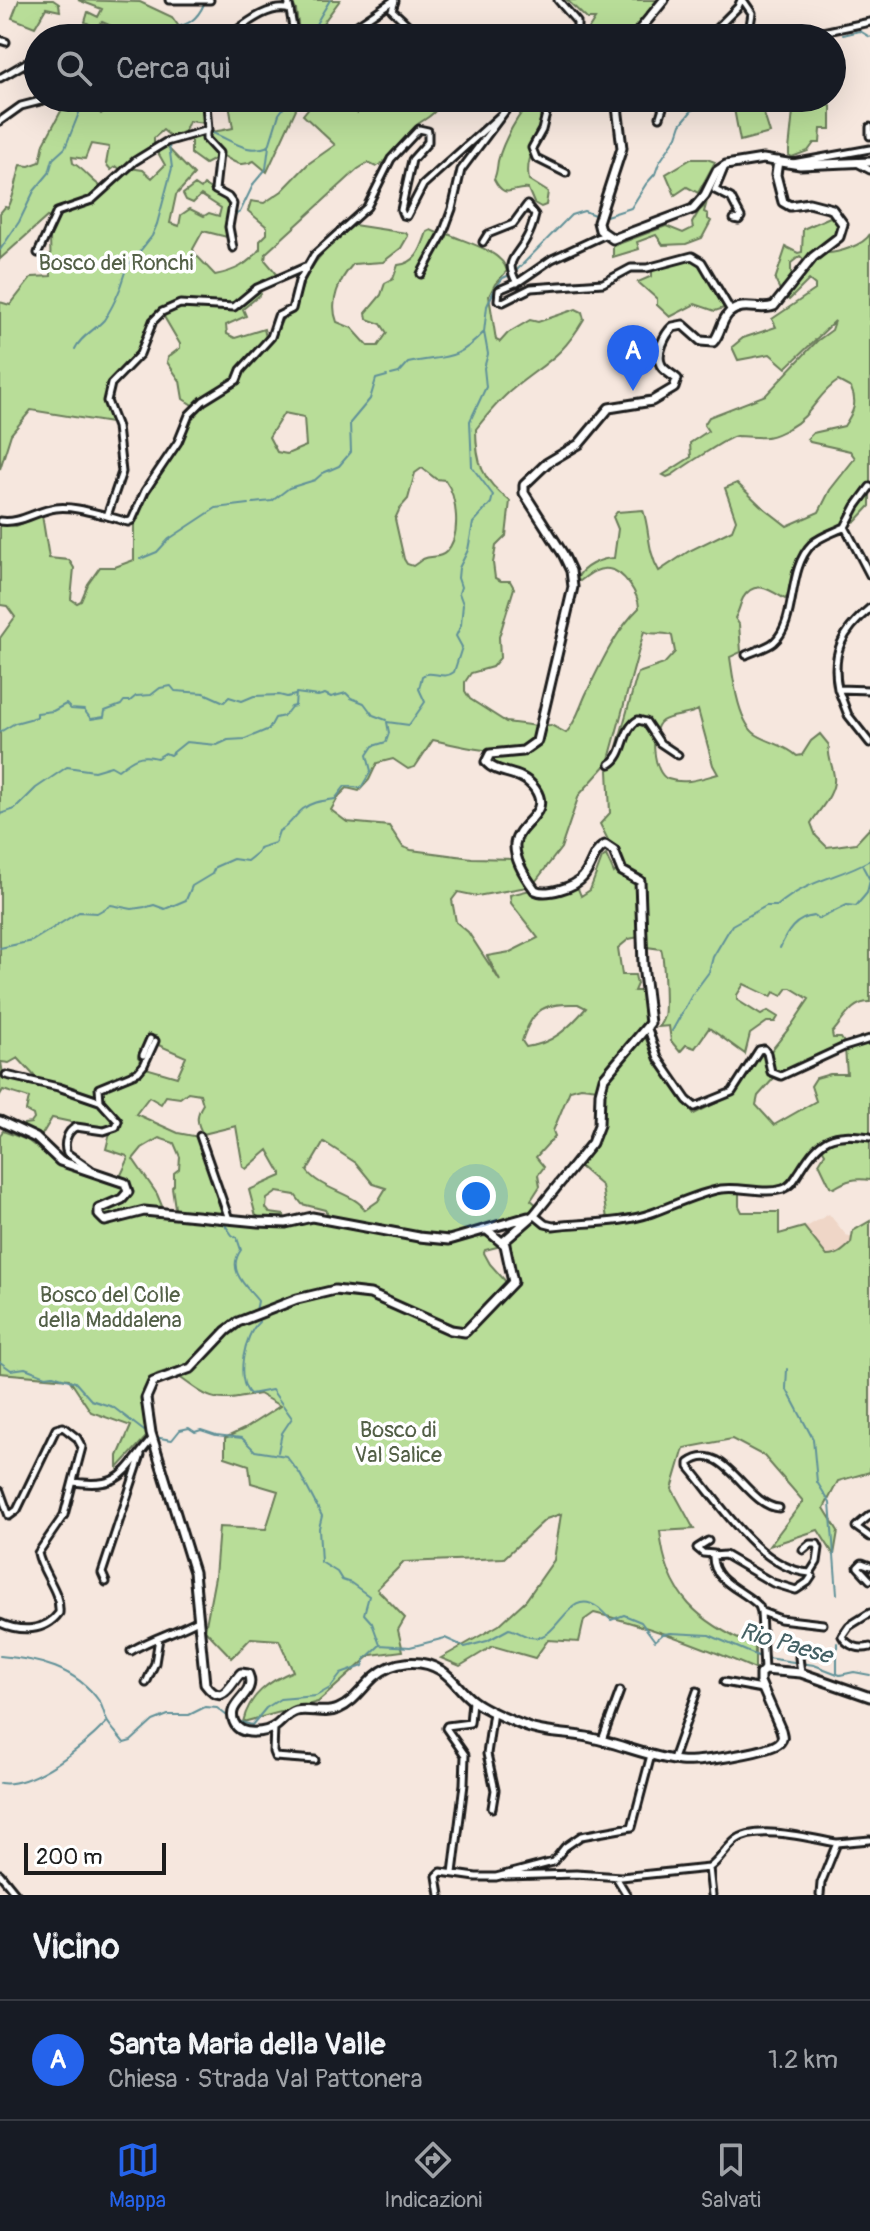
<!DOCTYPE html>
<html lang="it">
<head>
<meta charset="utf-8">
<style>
	:root { --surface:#171b24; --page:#20242c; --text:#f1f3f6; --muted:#9ea1a6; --line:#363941; --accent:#2563eb }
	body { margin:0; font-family:Pangolin,sans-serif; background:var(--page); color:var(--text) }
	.scale { position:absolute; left:24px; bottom:20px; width:142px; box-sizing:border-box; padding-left:8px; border:4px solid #1c1c1c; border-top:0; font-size:22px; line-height:28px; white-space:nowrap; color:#1c1c1c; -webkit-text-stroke:6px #fff; paint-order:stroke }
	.you { position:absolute; left:476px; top:1196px; width:28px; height:28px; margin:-20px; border:6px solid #fff; border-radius:50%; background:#1a73e8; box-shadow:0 0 0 12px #1a73e833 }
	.badge { display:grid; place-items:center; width:52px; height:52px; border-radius:50%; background:var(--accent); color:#fff; font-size:26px; font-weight:700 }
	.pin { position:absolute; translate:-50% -66px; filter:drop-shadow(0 2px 4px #0008) }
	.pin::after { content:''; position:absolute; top:42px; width:28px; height:24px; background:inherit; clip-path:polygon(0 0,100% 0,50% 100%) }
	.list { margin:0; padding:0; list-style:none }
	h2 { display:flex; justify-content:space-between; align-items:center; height:104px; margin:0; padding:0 32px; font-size:34px }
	h2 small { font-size:26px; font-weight:400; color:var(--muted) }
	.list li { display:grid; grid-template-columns:52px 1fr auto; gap:24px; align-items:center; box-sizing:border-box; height:120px; padding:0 32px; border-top:2px solid var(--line) }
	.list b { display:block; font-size:30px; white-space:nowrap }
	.list p { margin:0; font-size:26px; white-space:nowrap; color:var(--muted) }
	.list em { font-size:26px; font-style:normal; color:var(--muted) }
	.icon { flex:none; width:44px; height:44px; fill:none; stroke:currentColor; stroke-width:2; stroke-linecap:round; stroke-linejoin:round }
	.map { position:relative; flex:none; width:870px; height:1895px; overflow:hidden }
	.search { position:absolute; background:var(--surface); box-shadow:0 8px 32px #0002; left:24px; right:24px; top:24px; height:88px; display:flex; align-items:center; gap:20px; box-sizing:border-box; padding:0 28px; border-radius:44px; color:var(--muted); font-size:30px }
	.sheet { height:224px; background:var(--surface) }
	nav { display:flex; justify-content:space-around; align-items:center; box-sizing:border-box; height:112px; border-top:2px solid var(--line); background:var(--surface); font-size:22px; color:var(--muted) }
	nav a { display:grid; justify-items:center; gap:4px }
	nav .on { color:var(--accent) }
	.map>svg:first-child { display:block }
</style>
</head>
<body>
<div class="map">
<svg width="870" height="1895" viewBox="0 0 870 1895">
	<rect width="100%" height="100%" fill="#f6e7de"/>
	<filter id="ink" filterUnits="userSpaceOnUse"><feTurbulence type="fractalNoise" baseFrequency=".0125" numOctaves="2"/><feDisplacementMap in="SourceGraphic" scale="16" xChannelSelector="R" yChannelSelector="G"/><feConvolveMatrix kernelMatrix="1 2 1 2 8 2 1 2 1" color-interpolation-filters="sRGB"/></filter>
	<g filter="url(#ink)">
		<path fill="#efd6c7" d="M829,1214L846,1235L852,1237V1243L834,1256H827L778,1234L808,1226Z"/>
		<path fill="#b8dd98" stroke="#6a7c5a" stroke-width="2" fill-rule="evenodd" d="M19,0H53L59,4L60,11L46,8L35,27L12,18Z
			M78,0L140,2L172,17L180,28H185L190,38H123V31L102,22L95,27L85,22L88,12L98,17L102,9Z
			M291,0H340L312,38H300L296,10Z
			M567,0H659L628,38H579L585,35L595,19H587Z
			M68,98H85L101,114L114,103L112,98L198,99V107L205,109V123L189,121L184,133L171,137L163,130L154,138V146L121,170L116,166L111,170L106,164L109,147L91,144L85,159L72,157L73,163C87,171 94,185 106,189L130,168L143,170L152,178L165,165L157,151L167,147L194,175L176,195L170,223L179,226L181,215L190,209L204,216L209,213L219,216L221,208L201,195L193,203L186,200L183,194L195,185L201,189L204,185L228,199L231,205L227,237L203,231L193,249L195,254L215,275C235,271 247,265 260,249V241L267,234V227L248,211L251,201L264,203L282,191L308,164L335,145L303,115L311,105L324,107L338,98H343L357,113L375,98H434L438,107C433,116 426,118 418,124C403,136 393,158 376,167L368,163L358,169L266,253L265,260L277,274L273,279L250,289L236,303H175L158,312L152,319L138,352L106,390L105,405L111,423L31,410L11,434L0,469V302L10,305L32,277L51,276L50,236L56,220L47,217L0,259V213L5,207L8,208C15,195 16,179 21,165L29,166L40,162L44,143Z
			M228,98H260L266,106L281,102L283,98H301L267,172L254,161C240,168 234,162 222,155L205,164L191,154V137C204,131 218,132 233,128Z
			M534,98H552C549,108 549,121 544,131C535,149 525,158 529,180L548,192L546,205L541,207L534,203L528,189C512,187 505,201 494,179C497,173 497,167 498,161C503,141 519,112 534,98Z
			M732,98H759L770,133L740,141Z
			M797,100L831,106V129H821L820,143H814L808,151L792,157L789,155V150L794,102Z
			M691,159H707L715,162L698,193L687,187L675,195L666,174Z
			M706,205L704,212L708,214V219L711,221L702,238L686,244L663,245L656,235L637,242L639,249L613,257V246L666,226L683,233L693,228L692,223L699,211Z
			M830,217L834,220L837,217L841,223L840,234L806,262L800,256L791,263V273L795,277L781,292L775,280L786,247L798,253L802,252L803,229Z
			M354,225L406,233L408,236L401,248L383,262L353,264C339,280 329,302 337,322L352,328L368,346H378L387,333L381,324L367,319L366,313L381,295L385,283L393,279L398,265C418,263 421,248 427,232L431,230L444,236L448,234C465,242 503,251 507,271L495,284L489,296L496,340L500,342L508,333L530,320L538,322L576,309L582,312L584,319C562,357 546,362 514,388C499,400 487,415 476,429C476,463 482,480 510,501L506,536L496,546L493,563L495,578L501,581H510L514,588L499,637L500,658L492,667L471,673L465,682V691L470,699L506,722L538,726C536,734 534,743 526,747C505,758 455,745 433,740L415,767L408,769L393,759L377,763L369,780L359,791L347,788L339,796L331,810L347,822L389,826L403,847L411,850L472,858L515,859L527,887L477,896L458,892L452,900L456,922L468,932L500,981L487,956L510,952L538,938L511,903L510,895L530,890L543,896L577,886L581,896L590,890L602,858L606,855L614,873L617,870L638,883L639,937L629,939L618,948L622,975H635L637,984L634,991H643L646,1022L606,1071L598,1089L581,1087L570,1090L553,1131L555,1136L536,1157L544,1167L538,1175L540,1186L531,1200L538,1206L531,1213C505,1221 474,1236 447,1236C408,1236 368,1223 330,1217L325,1210L302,1204L295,1195L277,1192L267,1199L266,1208L270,1213L284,1215L285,1221L257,1220L249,1190L281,1176V1173L268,1150L246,1169L243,1167L236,1126L203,1134C197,1124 195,1116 203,1104L200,1094L188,1092L180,1098L166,1096L161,1104L149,1097L136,1114L178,1133L199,1137L223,1216L179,1211L175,1208L172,1187L174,1185V1173L179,1169L180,1157L174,1143L159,1138L142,1148L133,1159L157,1194L162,1206L108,1218L102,1211L122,1201L131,1192L130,1185L120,1177L128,1160L127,1156L106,1149L110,1133L116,1130L123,1121L102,1100L101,1090L136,1076L146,1068L177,1077L186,1057L156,1044L158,1037L148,1034L138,1057L143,1063C131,1080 106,1075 95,1090L96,1097L38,1080L18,1058L9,1063L1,1062L3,1074L6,1077L42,1084L97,1102L115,1119L113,1127L104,1129L52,1118L40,1138L23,1129L24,1124L31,1123L34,1119L33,1115L26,1111L29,1098L3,1090L0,1095V638L15,617L7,606L0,605V523L16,526L42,515L49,558L69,560L74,568L71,599L77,603L81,601L88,584L100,567H115L134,560V525L145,497L190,417L209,401L237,383L248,367L274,338L283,318L295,311C304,268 322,251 354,225ZM284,413L304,417L306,446L287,454L277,452L269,437ZM422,468L436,479L445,480C457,496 462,536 446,552C439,559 432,555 423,559C420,561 416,564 413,566L407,564L404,559L395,519L400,508L408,499L415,473ZM578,1004L586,1008C569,1028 552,1044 526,1047L522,1041C533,1007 545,1003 578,1004ZM324,1142L356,1163L373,1184L386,1188L378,1201L365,1210C355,1193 321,1190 307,1171Z
			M870,234V506L856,521L830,529L814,538L805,549L792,572L789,595L785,599C771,591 755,578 743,598C740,604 739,611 735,618L739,624L741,652L730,657C733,677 738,724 757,735C770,743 785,745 797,756L802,755L811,741L820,734L829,745C827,757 833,765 834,777C836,793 819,810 811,823L816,836L827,847L856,843L870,828V1002C852,1001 843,1021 832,1033L833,1038H841L845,1044L792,1070L778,1074L772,1069L770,1052L791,1026L809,999L791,988H788L782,996L774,992L771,997L744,984L737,995V1000L761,1015L768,1011L778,1017L775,1022H767L750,1034L745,1054L709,1028L695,1048L686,1045L680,1052L671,1041L669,1026L658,1027C660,1025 663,1019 664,1016C666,1008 664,955 661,949L647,947L646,944L645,882L641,877L621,867L620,852L609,842L600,824L610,813L608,770L612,765L636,679L638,673L664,664L675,652L672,636C663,630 653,637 644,631L608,763L579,795L561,848L535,882C530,879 528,874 524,867C511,840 525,830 541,808L529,778L490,763V758C518,749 535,764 543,726L551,725L566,733C576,722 580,707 586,694C600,665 616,630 639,608C639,595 624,571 609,569C598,567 588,575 580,581L577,579C581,567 601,558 614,558L618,529L613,517L617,512L643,510C650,530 647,551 659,571L689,551L732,530L736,520L725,488L737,483L760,505L787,526L819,512L830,490L855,458L850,451L810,442L807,439L813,433L844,426C853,413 858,403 851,388L838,381C817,394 813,415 789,428C765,442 759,436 736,436C728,437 682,468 672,475L667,477L663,475L691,457L690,443L708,431L704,425L709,417L766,395L817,341L832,330L835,321L786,368L770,354L738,360L732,347L743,338L776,327L772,319L815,290V285L809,280L789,300L786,297L817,258L824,253C837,254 864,245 870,234ZM698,710L713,765L718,774C702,778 686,785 668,779C653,774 649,730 662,721C671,715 688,716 698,710Z
			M692,259L700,263L724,308L715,311L695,304L670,317L657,305V299L638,282L652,276V270Z
			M259,290L261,294L243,309L246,316L226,325L227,334L235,338L264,329L266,337L265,341L233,381L194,406L183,399L180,381L167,362L168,357L180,348V344L163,315L179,306L237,309Z
			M644,1034L653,1056L694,1114L734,1094L757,1054L763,1052L768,1072L774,1078L758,1096L756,1105L774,1125L816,1101L811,1086L816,1078L830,1074H847L845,1049L870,1041V1135C818,1129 817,1148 788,1185L766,1189L733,1188L683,1198L650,1212L607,1219L602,1186L578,1165L601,1132L605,1082Z
			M3,1131L27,1140L44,1153L46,1151L60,1163L122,1182L125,1190L121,1197L102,1202L95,1208V1215L105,1224L141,1214L210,1220H310L449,1242L486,1236L493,1238L501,1246L485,1250L484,1253L490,1264L508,1284L469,1323L461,1328L371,1291L337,1287L307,1293L237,1320L220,1332L189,1364L157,1374L149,1380L141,1400L147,1436L118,1468V1456L131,1426L91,1412L69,1379L0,1373V1135Z
			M837,1137L870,1139V1180C854,1178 847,1180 834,1188L830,1186L819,1163L825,1153L821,1146Z
			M721,1191H739V1206L742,1212H779V1234L804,1227L827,1256C838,1256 844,1250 851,1243L853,1231L870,1221V1472L838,1481L824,1508L838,1531L834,1555L818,1530L769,1546L803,1501L764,1456L732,1439L684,1448L672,1489L694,1529L660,1531C666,1596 699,1622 755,1647V1669C702,1646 650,1626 594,1613L584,1620L579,1642L548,1640L535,1658L493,1646L460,1666L441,1658L499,1625L526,1600L554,1560L561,1514L546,1519L504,1558L404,1562L377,1589L405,1618L398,1630L403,1651L371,1655L318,1702L243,1722C249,1695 269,1681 293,1671L279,1640L251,1638L232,1658L205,1630L215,1577L219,1527L266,1529L278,1491L251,1483L249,1465L225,1457V1438L244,1429L280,1406L259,1394C216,1403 213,1402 178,1376L198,1368L222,1338L242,1323L313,1296L329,1293L370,1298L456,1335H465L515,1286L516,1275L508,1242L534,1219C562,1242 686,1203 721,1191Z"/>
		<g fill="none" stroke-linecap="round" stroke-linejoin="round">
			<path stroke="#619198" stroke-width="2" d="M843,35L860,31L870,37
				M155,38C171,21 191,34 204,4
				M311,38C311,29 325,9 330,0
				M210,132C233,140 246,155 269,146
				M235,215L240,212L254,183L266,169L269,146L279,114L291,98
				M603,217L631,208L646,184L655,174L659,163L677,136L681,124L702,98
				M0,250L19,222L34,191L49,173L53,159L65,148L85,98
				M120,287L126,269L152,236L157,224L172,168L169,145
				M75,349C80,337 95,330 104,320C110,311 116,299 120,289
				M391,375L399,373L408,363C443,355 455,363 483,333
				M253,503L272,501L289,488L315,480L323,473L339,466L351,452L350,423L370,399L376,379L387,376
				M140,559L157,552L169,539L216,508L249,504
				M0,732L15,723L37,717V713L53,711L66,704L71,709L84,710L91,719L104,717L105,711L121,705L124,701H130L136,696L151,695L160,688L171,686L175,691L204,693L224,702L229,697L242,701L254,696L279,695L287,697L295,695
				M0,814L15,809L36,788L67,767L94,771L111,766L118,770C132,759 139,753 157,758L165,753L170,755L186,742L217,745L228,740L245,739L269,729L275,718L284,716L291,707L295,706L296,693L318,696L325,694L331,697L346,693L351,698L364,703L373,715L386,720
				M147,907L154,905L165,909L186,900L192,886L212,874L215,867L233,859L247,861L257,853L259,848L275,843L279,831C290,826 294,816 303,809C313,801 324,801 335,799L345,786L361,788L371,771L367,755L373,746L386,742L389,733L387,722L409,725L425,702L419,689L422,676C432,669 443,681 454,672L462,647L456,636L461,625L463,604L459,593L461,587L458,578L459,568L468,550L473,523L491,503L493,495L472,467L470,421L486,387L484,368L488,354L484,332L487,306L496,286L503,278L514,273L571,215L584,211L597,216
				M0,948L32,941L79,912L97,913L111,905L132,909L145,907
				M780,948C787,932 795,918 814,916L819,919L847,905L856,906L867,893L870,880L863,867
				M672,1031L692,995L709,972L713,957L732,925L766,906H777C807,880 838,878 870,860
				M223,1222L232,1235L237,1238L241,1250C226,1270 246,1286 258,1301L256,1311
				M258,1317L259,1322C244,1335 235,1380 250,1394L272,1390L292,1418L282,1433L278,1452
				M0,1362L11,1370L25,1368L46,1376L53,1375L75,1382L91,1400L113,1407L148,1434
				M787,1369L786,1388L813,1439L817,1482L830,1503L837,1594
				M154,1437L172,1440L180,1430L189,1428L195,1432L201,1430L216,1435L242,1438L255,1451L286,1456L300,1474L322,1516L319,1528L321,1562L337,1572L342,1580L351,1583L369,1596L364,1614L372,1623L380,1645
				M0,1656C38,1659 76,1668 99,1701C104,1708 104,1718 109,1724C113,1730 119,1736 124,1743L131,1741L153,1721L168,1715H189L205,1707L217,1708L231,1719
				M837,1673V1643
				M237,1721L252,1725L266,1708L280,1699L316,1696L330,1688L341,1674L363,1666L365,1659L380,1645L410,1647L445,1638L465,1647L487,1641L509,1629C519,1631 528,1640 539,1637C560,1633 571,1588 597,1607C602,1610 606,1616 611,1620L624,1615L641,1622L655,1641L663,1634L671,1633L709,1635L760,1657L814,1665L840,1675L854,1672L870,1675
				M0,1783C33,1788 85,1745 106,1723"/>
			<g stroke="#1c1c1c" stroke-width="11">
				<path id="street" d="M169,0H210
					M288,0L295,38
					M558,0L577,22V38
					M743,0L752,13L748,38
					M395,1L392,10L422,38
					M362,22L377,38
					M226,38C243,26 269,3 290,10
					M338,38L394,0
					M707,38L738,7L741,0
					M794,38L870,22
					M0,40L6,42
					M38,59L29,69L38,73
					M0,78L38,56
					M550,98L542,130L532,148L536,158L566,173
					M660,117L666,98
					M0,121L21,106L52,98
					M870,127V136
					M206,130V139L219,153L215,190L228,197L233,204L229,227L233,248
					M793,163L870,149
					M857,163L870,170
					M725,166L715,190L731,198L741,217L739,220L734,219
					M604,235L552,259L520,281L499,290L498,300L503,302L531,288L603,283L631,268H647L692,256L702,262L731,311
					M483,242L488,234L513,224L527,205L535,215C533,224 530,233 525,241C515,259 504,260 517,283
					M38,253L57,212L92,200L135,161L166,142L208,130L206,104L200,98
					M421,274L442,236L452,209L461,170L515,98
					M870,487L856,506L845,527L870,575
					M107,516L128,522L132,520L145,491L178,442L189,415L203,401L237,380L241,370L271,337L278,316L292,309L299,281L314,255L367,207L391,159L419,129L428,131V142L412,160L401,210L403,215L407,216L423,185L504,112
					M0,521C21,524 35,511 56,508C72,506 91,512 107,516L122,472L117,427L107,401L111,384L140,354L153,321L162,312L180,304L234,307L257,288L305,267
					M870,608C842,632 831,652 838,689L870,690
					M746,655C754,651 767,648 774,642C798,620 786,570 812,544C821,536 835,532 845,527
					M838,689L848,715L870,743
					M610,764C626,755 621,730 638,720L646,722L660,743L678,755
					M648,1029L658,1058L687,1100L695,1107L732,1092L759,1050L764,1049L767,1053L771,1072L781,1076L844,1047L870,1039
					M143,1055L150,1039
					M6,1075L58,1087L99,1101
					M200,1136L229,1219
					M90,1169L67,1153C63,1144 67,1131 76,1127L104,1131L116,1127L118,1121L100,1101L99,1088L138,1072L144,1065L155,1041
					M534,1215L545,1224L553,1226C585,1222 621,1224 652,1213C674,1205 698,1193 721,1189C741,1186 764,1195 783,1189C792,1186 795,1178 800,1171C821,1137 831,1132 870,1137
					M73,1482C123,1489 123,1472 152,1439
					M0,1491L9,1516L17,1510L56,1429L63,1427L77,1438L82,1447L64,1515L38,1553C42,1574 61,1591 59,1613C45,1632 20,1632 0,1623
					M870,1515L856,1527L870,1537
					M708,1541L697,1548L703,1553L714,1554
					M803,1550L810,1544H817L819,1548L817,1562L810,1573
					M870,1566L862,1563L858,1567L870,1580
					M106,1582L102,1573L141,1455
					M762,1612L780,1619L823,1624
					M870,1613L849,1626L842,1636C847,1646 860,1650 870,1647
					M131,1651C152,1638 176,1632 198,1620
					M799,1657L801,1673
					M764,1670L761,1612L759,1606C744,1590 712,1582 713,1556L725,1555L773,1583L796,1590L808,1582L812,1576L810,1573C759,1569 720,1503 689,1467V1463C724,1437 746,1506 779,1508
					M724,1682L762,1689
					M146,1683L155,1663L159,1638
					M274,1727L273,1752L275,1757L315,1760
					M602,1740L620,1691
					M673,1759L697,1691
					M492,1808L495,1790L487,1754L493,1712
					M709,1868C720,1860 726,1848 736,1840C757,1824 813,1839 837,1843
					M453,1873L464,1784L465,1755L446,1728L447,1726L470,1723L472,1701
					M0,1874L17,1895
					M505,1876L576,1874L621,1877L709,1868L712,1895
					M616,1877L627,1895
					M440,1895L437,1876L441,1872L476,1877H496L553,1862L565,1847L581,1836L632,1827L651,1755
					M820,1895L821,1883L837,1843L870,1840"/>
			</g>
			<g stroke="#1c1c1c" stroke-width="13">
				<path id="secondary" d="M633,38L664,0
					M616,98L622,148L598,222L600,230L613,239L693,209L705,195L717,171L726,165L763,159L800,165L870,162
					M0,1121L36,1138L60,1161L125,1183L128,1192L122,1199L99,1209V1215L105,1221L144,1211L258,1222L286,1223L312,1217L419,1237L449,1240L528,1217
					M487,1230L505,1245L513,1282L465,1332L451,1330L370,1294L335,1290L297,1299L238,1322L226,1331L191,1368L153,1382L146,1398L151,1433L194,1572L205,1684C223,1709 230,1684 241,1673L248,1674C258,1695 225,1702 234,1722C240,1737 267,1733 277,1725C283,1720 288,1713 296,1711C310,1708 324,1715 338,1709C354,1702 362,1688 374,1677C393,1660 421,1658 442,1671C454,1679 461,1692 472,1700C486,1711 510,1720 527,1727C545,1734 567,1733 587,1737C618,1743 648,1757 680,1761C695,1763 772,1752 780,1742C784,1737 782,1735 781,1730L760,1682V1674L764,1670L801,1673L870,1697
					M503,1242L534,1215L592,1143L599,1125L600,1093L604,1078L650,1023L643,965L640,881L622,871L614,851L605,845C592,852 592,867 583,877C575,887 546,896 535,890C526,878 514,859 515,844C518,822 552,814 535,789C521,769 498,776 486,762L490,754L523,751L537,741L573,587L571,571L563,554L524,493V485L547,463L579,444L609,408L652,401L674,388L677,379C672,374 664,371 661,365C655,354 665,334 673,327L683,325L701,341L713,342C721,334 720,322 729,313C744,300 759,312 774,306L813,257L839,237L843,224L832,209L809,203L790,206L783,202L776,175L778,161"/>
			</g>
			<use href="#street" stroke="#fff" stroke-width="5"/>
			<use href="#secondary" stroke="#fff" stroke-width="7"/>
		</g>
	</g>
	<g text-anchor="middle" stroke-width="7" stroke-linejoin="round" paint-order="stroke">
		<g font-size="22" fill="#536047" stroke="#fff">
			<text x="116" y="270">Bosco dei Ronchi</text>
			<text x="110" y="1302">Bosco del Colle<tspan x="110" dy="25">della Maddalena</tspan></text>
			<text x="398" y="1437">Bosco di<tspan x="398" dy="25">Val Salice</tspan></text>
		</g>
		<g font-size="24" font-style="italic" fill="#446064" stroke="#fff">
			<text transform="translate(786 1643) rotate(16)" y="8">Rio Paese</text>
		</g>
	</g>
</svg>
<div class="scale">200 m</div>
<div class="you"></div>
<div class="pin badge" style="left:633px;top:391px">A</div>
<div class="search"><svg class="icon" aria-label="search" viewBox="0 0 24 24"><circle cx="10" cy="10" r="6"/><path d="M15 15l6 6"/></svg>Cerca qui</div>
</div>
<section class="sheet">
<h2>Vicino<small></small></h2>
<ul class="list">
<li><span class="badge">A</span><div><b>Santa Maria della Valle</b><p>Chiesa · Strada Val Pattonera</p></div><em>1.2 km</em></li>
</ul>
</section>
<nav>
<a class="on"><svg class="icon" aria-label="map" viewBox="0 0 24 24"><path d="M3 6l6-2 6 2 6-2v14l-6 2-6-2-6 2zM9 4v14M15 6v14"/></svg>Mappa</a>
<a><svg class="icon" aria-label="directions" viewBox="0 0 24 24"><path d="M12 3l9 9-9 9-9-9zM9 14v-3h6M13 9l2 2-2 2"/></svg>Indicazioni</a>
<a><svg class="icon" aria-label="saved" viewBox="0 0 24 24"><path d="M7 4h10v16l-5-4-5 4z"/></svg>Salvati</a>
</nav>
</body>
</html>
